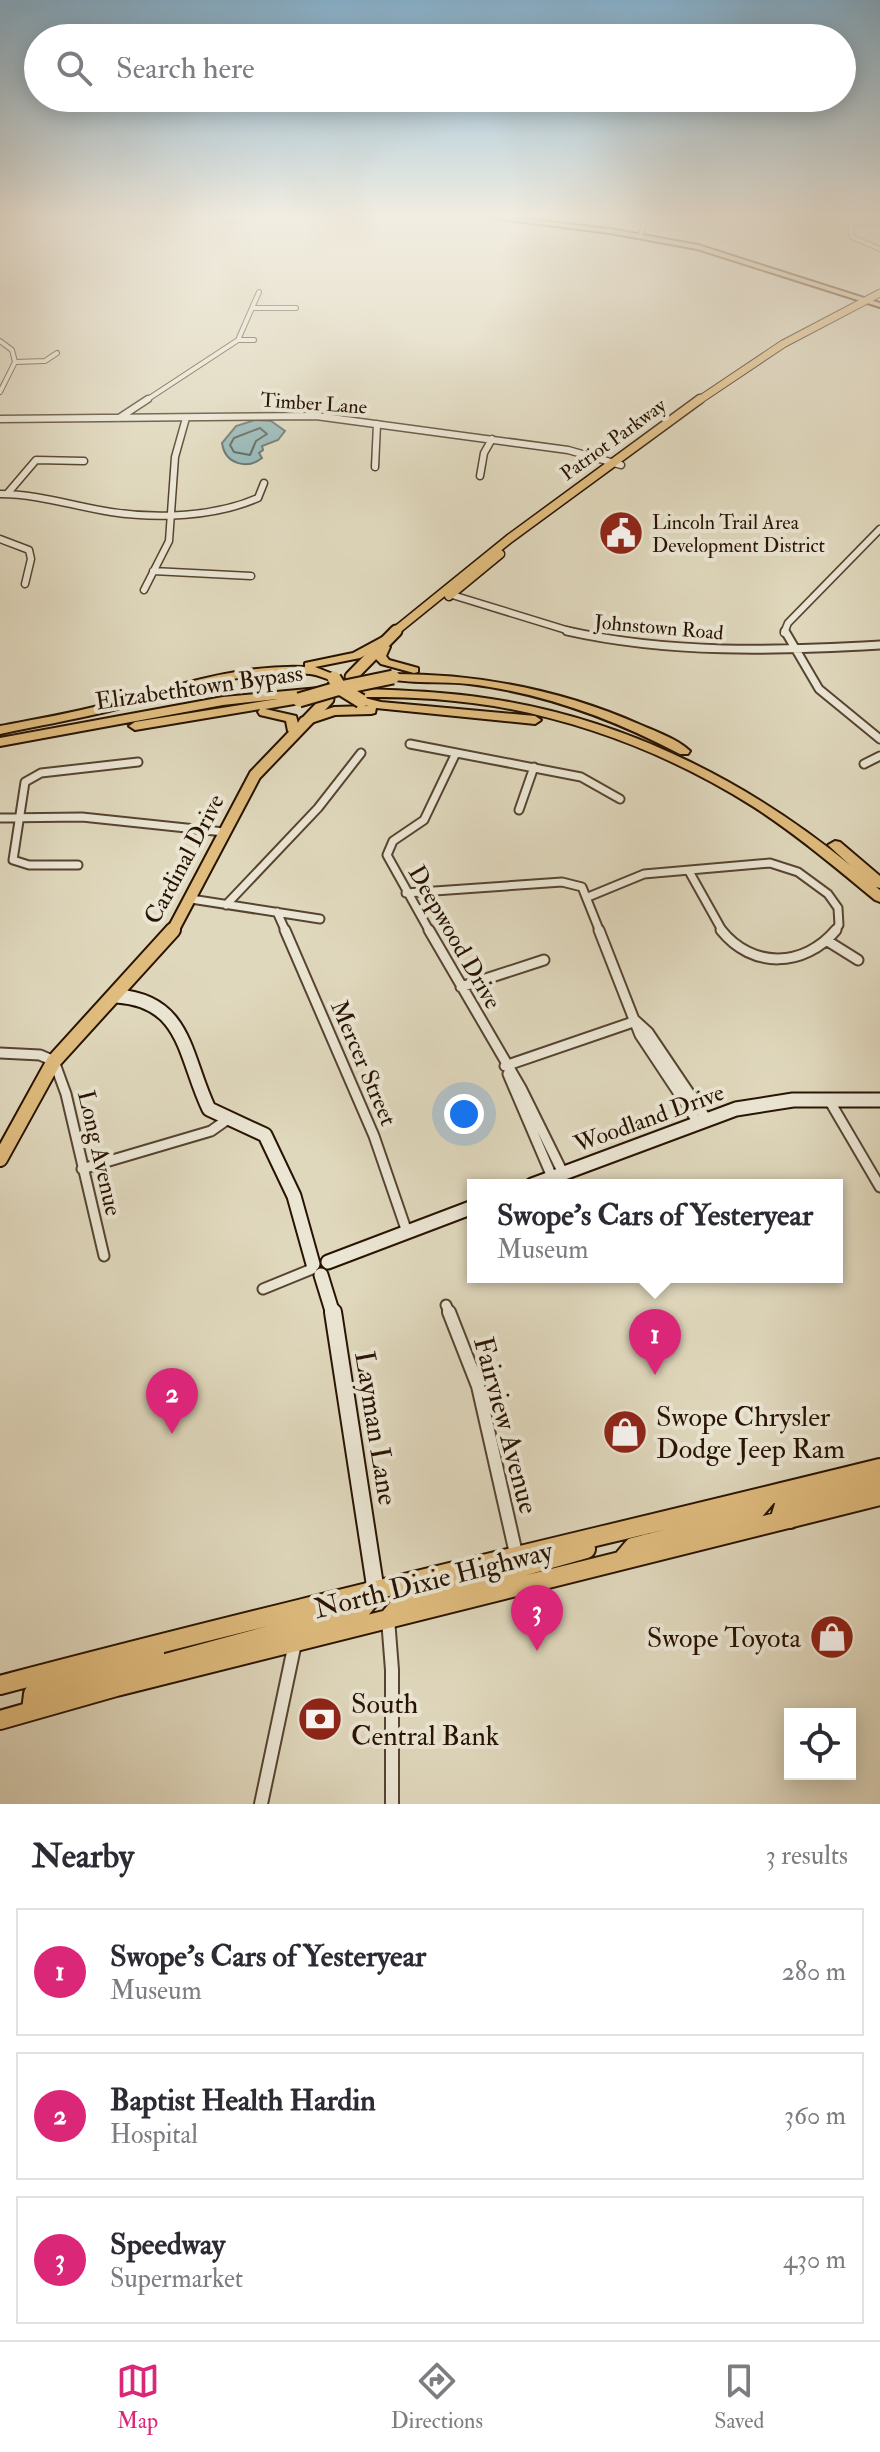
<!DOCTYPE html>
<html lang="en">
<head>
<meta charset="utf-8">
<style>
	:root { --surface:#fff; --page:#f2f2f3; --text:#2b2b33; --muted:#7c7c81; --line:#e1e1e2; --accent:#db2777 }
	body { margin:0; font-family:"IM FELL Double Pica",serif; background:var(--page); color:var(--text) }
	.controls { position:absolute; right:24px; bottom:24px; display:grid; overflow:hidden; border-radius:0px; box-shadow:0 4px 20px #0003 }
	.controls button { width:72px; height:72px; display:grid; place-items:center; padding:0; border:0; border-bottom:2px solid var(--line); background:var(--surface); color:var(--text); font:40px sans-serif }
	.you { position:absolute; left:464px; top:1114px; width:28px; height:28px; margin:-20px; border:6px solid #fff; border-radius:50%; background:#1a73e8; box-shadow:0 0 0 12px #1a73e833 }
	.badge { display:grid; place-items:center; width:52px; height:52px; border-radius:50%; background:var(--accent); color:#fff; font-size:26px; font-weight:700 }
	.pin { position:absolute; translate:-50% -66px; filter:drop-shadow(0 2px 4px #0008) }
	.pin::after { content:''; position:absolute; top:42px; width:28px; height:24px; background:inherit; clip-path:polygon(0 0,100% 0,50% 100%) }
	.popup { position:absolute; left:467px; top:1179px; width:376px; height:104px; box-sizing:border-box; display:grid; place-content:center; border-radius:0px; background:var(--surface); filter:drop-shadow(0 2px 6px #0005); font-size:26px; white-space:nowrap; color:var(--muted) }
	.popup b { font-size:30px; color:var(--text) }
	.popup::after { content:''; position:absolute; left:50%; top:100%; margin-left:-16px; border:16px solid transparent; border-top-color:var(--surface) }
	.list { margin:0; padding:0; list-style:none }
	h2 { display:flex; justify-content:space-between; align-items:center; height:104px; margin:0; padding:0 32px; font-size:34px }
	h2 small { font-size:26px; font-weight:400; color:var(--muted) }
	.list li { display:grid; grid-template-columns:52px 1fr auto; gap:24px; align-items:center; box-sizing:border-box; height:128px; margin:0 16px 16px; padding:0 16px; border:2px solid var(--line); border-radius:0px }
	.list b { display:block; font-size:30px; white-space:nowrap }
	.list p { margin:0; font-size:26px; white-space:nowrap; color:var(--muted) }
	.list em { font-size:26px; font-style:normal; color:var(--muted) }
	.icon { flex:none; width:44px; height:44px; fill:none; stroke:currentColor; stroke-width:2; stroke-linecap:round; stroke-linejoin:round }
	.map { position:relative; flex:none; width:880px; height:1804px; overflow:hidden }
	.search { position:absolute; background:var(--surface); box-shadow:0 4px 20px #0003; left:24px; right:24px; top:24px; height:88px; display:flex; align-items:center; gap:20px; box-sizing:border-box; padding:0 28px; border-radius:44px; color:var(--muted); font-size:30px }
	.sheet { height:536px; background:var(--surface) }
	nav { display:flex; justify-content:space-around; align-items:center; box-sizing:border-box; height:112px; border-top:2px solid var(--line); background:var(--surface); font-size:22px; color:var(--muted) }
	nav a { display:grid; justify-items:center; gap:4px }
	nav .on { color:var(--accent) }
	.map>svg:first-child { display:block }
</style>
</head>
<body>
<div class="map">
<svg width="880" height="1804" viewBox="0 0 880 1804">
	<rect width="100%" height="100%" fill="#e0d8bd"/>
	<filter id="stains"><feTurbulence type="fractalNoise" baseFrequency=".0025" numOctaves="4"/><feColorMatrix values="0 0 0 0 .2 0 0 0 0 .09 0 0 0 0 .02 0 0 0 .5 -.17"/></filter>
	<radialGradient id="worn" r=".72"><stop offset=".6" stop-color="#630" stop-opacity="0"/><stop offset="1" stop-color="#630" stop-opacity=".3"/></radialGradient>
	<path fill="#96b8b8" stroke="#6a766f" stroke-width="2" d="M255,420L271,421L285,431L278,440L262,446L263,450L259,453L262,458C247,470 225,464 222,443L236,426Z"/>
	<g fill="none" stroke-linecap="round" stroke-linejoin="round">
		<path stroke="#5f665d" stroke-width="2" d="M260,428L267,434L256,441L250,455L234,452L230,445L234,438Z"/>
		<g stroke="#564431" stroke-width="6">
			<path id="street-far4" d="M850,218L852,237L880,249
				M850,221L880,223
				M641,233L647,218
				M254,308H296
				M238,340H254
				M0,341L12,350L15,362L0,392
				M15,362L45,361L57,353
				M145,401L238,340L259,292"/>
		</g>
		<g stroke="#564431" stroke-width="9">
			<path id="street-far3" d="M119,418L148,399
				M0,419L316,416L568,450L621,465
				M375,467L377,424
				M480,476L484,453L492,439
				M0,494C38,494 73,506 111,512C157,519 215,517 258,498L264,483
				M7,494L36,460L84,461
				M0,539L29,550L31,559L25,584
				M153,571L251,576
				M144,590L169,541L175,457L186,418
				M449,594L576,633
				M784,633L788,623L880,529"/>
		</g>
		<g stroke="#564431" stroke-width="11">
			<path id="street-far2" d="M567,631C670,654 775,651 880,645
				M785,631L819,689L880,739
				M410,744L581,777L620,799
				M864,764L880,756
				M519,810L534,767
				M0,818L82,817L224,832
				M78,865H29L13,860L25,782L41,773L138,762
				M690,873L723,932
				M406,893L562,882L582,887L600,932
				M588,897L644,874L770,863L798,872L828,894L838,908L839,925L834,932
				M191,899L320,919
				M226,905L318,808L361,753
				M277,912L286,932
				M430,932L387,855L393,841L424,820L456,753"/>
		</g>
		<g stroke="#564431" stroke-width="13">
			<path id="street-far1" d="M285,930L374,1136L407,1232
				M429,930L521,1088L563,1173
				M599,930L640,1035L697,1121
				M721,930C752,969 804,968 836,930
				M826,940L858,960
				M461,987L544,960
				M637,1022L648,1032L706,1118
				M0,1053L40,1055L54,1061L66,1094L104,1256
				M505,1066L636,1021
				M508,1074L552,1177
				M829,1100L880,1187
				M82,1169L211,1131L228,1119
				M263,1289L312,1269
				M446,1305L450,1314"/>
		</g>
		<g stroke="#564431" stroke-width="16">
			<path id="street" d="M449,1312L478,1386L517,1558
				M388,1619L392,1670V1804
				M261,1804L295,1643"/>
		</g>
		<g stroke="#281302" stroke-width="17">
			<path id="secondary-far1" d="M117,996C187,1001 184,1057 209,1109L265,1135L294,1196L313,1264
				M532,1185L736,1109L793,1100H880
				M328,1262L473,1207
				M321,1275L333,1314"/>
		</g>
		<g stroke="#281302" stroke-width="20">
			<path id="secondary" d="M333,1312L376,1592"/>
		</g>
		<g stroke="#281302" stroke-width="9">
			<path id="primary-far4" d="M698,401L783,344L880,293"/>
		</g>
		<g stroke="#281302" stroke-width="11">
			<path id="primary-far3" d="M449,596L500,554
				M393,633L509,539L700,399"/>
		</g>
		<g stroke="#281302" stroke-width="15">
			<path id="primary-far2" d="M351,677L396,631
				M172,932L255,775L328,699"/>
		</g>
		<g stroke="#281302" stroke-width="18">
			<path id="primary-far1" d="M0,1159L54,1061L173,930"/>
		</g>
		<g stroke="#281302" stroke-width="22">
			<path id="primary" d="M790,1519L797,1508L880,1487
				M779,1521L784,1505L795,1499L880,1476
				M622,1560L633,1547L750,1517L768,1496
				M388,1619L404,1600L586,1549
				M0,1685C292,1608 587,1540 880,1468
				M38,1708L48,1695L361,1610L376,1592
				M31,1711L33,1694L42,1684L155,1653
				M0,1720L116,1687L880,1496"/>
		</g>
		<g stroke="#281302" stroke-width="4">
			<path id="highway" d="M491,218H515L610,229L698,245L880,303V307L697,249L610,233Z
				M390,633L396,636L385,644L390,647L386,656L389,660L418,668V672L414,673L381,664L374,657L378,648L360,658L315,667L338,676L340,678L334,681C326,679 319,675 310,674C249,667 169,695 109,711C73,720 37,726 0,734V726C37,719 73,713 110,703C172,687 239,664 305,667V663L353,653Z
				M393,674C479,674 562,690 641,725C657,732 677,739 690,751L688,754H680C613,719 544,693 469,684C443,681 415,684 389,679L387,677Z
				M319,688L323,690V694L300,697L302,700L300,703L265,709L296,716L300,731L294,735L288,731L286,721L260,715L258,712L260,709L135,730L129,726L135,722L277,699L223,705L0,746V738L223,697Z
				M340,688C391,690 441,691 491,699C624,719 748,781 851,866L828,845L835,841L840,842L880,876V888L876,887L880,890V902L875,900C836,868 797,835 754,807C675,757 586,722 494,706C468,702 441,699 415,698C389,696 361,699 336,694V690Z
				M361,697L381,702L535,716L541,720L535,724L376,708L375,713L371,714L335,715L305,725L299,721L301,718L334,707L369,706L357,704V698Z"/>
		</g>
		<use href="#street-far4" stroke="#ebe6d4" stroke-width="4"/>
		<use href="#street-far3" stroke="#ebe6d4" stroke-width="6"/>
		<use href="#street-far2" stroke="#ebe6d4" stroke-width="7"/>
		<use href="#street-far1" stroke="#ebe6d4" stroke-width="9"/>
		<use href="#street" stroke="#ebe6d4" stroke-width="12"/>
		<use href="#secondary-far1" stroke="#ebe6d4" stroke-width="13"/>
		<use href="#secondary" stroke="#ebe6d4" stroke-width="16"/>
		<use href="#primary-far4" stroke="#e0bc7e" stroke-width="7"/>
		<use href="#primary-far3" stroke="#e0bc7e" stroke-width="8"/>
		<use href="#primary-far2" stroke="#e0bc7e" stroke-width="11"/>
		<use href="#primary-far1" stroke="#e0bc7e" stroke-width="14"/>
		<use href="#primary" stroke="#e0bc7e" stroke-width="18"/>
		<use href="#highway" fill="#e0bc7e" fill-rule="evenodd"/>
		<g stroke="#281302" stroke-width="17" stroke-linecap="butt">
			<path id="highway-bridge" d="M340,688L393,677
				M340,688L361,701
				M299,700L340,688L334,678"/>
		</g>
		<use href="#highway-bridge" stroke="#e0bc7e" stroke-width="13"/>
	</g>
	<linearGradient id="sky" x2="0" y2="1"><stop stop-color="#87b6d5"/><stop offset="0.46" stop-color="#f1ede1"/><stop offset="1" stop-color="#f1ede1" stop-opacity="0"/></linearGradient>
	<rect width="880" height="471" fill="url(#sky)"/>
	<defs>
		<g id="civic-disc" transform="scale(2.3)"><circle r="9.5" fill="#8f2418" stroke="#ebe6d4"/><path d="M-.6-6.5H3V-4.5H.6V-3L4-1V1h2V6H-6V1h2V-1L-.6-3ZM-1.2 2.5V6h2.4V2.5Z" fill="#fff"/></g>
		<g id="shop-disc" transform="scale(2.3)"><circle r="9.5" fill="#8f2418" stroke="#ebe6d4"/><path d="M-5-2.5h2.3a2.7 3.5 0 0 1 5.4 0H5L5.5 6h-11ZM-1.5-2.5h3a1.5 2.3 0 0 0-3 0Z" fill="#fff"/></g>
		<g id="bank-disc" transform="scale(2.3)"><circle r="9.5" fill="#8f2418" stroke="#ebe6d4"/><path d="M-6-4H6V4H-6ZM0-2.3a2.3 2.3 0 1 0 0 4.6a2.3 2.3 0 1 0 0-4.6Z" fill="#fff"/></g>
	</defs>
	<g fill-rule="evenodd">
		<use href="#civic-disc" x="621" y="533"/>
		<use href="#shop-disc" x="625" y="1432"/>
		<use href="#shop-disc" x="832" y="1637"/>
		<use href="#bank-disc" x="320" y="1719"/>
	</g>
	<g text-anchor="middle" stroke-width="8" stroke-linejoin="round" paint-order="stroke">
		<g font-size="20" fill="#281302" stroke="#ebe6d4">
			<text transform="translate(314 403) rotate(4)" y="7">Timber Lane</text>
			<text transform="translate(613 439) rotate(-36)" y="7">Patriot Parkway</text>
			<text transform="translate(659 627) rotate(5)" y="7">Johnstown Road</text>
		</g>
		<g font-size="20" fill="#281302" stroke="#ebe6d4" text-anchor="start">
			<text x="652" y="529">Lincoln Trail Area<tspan x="652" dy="23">Development District</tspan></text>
		</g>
		<g font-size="24" fill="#281302" stroke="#ebe6d4">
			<text transform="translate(199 687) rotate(-8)" y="8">Elizabethtown Bypass</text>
			<text transform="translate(184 859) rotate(-62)" y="8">Cardinal Drive</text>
			<text transform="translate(455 937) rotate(60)" y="8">Deepwood Drive</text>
			<text transform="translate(364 1063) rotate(67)" y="8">Mercer Street</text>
			<text transform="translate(649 1118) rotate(-20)" y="8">Woodland Drive</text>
			<text transform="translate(100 1153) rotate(77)" y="8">Long Avenue</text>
		</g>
		<g font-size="28" fill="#281302" stroke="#ebe6d4" text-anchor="start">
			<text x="656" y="1426">Swope Chrysler<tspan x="656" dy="32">Dodge Jeep Ram</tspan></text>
			<text x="801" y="1647" text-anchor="end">Swope Toyota</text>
			<text x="351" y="1713">South<tspan x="351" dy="32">Central Bank</tspan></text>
		</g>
		<g font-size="28" fill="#281302" stroke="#ebe6d4">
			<text transform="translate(507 1425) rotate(75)" y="10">Fairview Avenue</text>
			<text transform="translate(377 1428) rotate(81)" y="10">Layman Lane</text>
			<text transform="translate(433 1579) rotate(-14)" y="10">North Dixie Highway</text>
		</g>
	</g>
	<rect width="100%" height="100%" filter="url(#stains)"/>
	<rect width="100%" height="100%" fill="url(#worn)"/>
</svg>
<div class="controls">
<button><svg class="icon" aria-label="locate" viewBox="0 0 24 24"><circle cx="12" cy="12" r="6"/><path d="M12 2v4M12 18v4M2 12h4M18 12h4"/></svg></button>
</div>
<div class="you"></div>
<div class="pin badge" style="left:655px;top:1375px">1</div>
<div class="popup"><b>Swope's Cars of Yesteryear</b>Museum</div>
<div class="pin badge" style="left:172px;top:1434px">2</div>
<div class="pin badge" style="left:537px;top:1651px">3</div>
<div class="search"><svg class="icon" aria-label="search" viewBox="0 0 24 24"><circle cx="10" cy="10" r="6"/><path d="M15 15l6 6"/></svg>Search here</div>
</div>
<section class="sheet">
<h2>Nearby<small>3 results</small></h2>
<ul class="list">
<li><span class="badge">1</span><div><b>Swope's Cars of Yesteryear</b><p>Museum</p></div><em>280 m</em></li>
<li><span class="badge">2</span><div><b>Baptist Health Hardin</b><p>Hospital</p></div><em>360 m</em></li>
<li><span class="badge">3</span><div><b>Speedway</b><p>Supermarket</p></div><em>430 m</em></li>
</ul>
</section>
<nav>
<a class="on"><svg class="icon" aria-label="map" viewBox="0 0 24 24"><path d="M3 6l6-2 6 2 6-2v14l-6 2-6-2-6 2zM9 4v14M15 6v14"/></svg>Map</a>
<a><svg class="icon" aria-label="directions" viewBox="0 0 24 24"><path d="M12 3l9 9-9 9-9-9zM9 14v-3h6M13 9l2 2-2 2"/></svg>Directions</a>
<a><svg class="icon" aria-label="saved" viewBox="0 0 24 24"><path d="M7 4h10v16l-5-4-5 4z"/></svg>Saved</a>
</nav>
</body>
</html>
